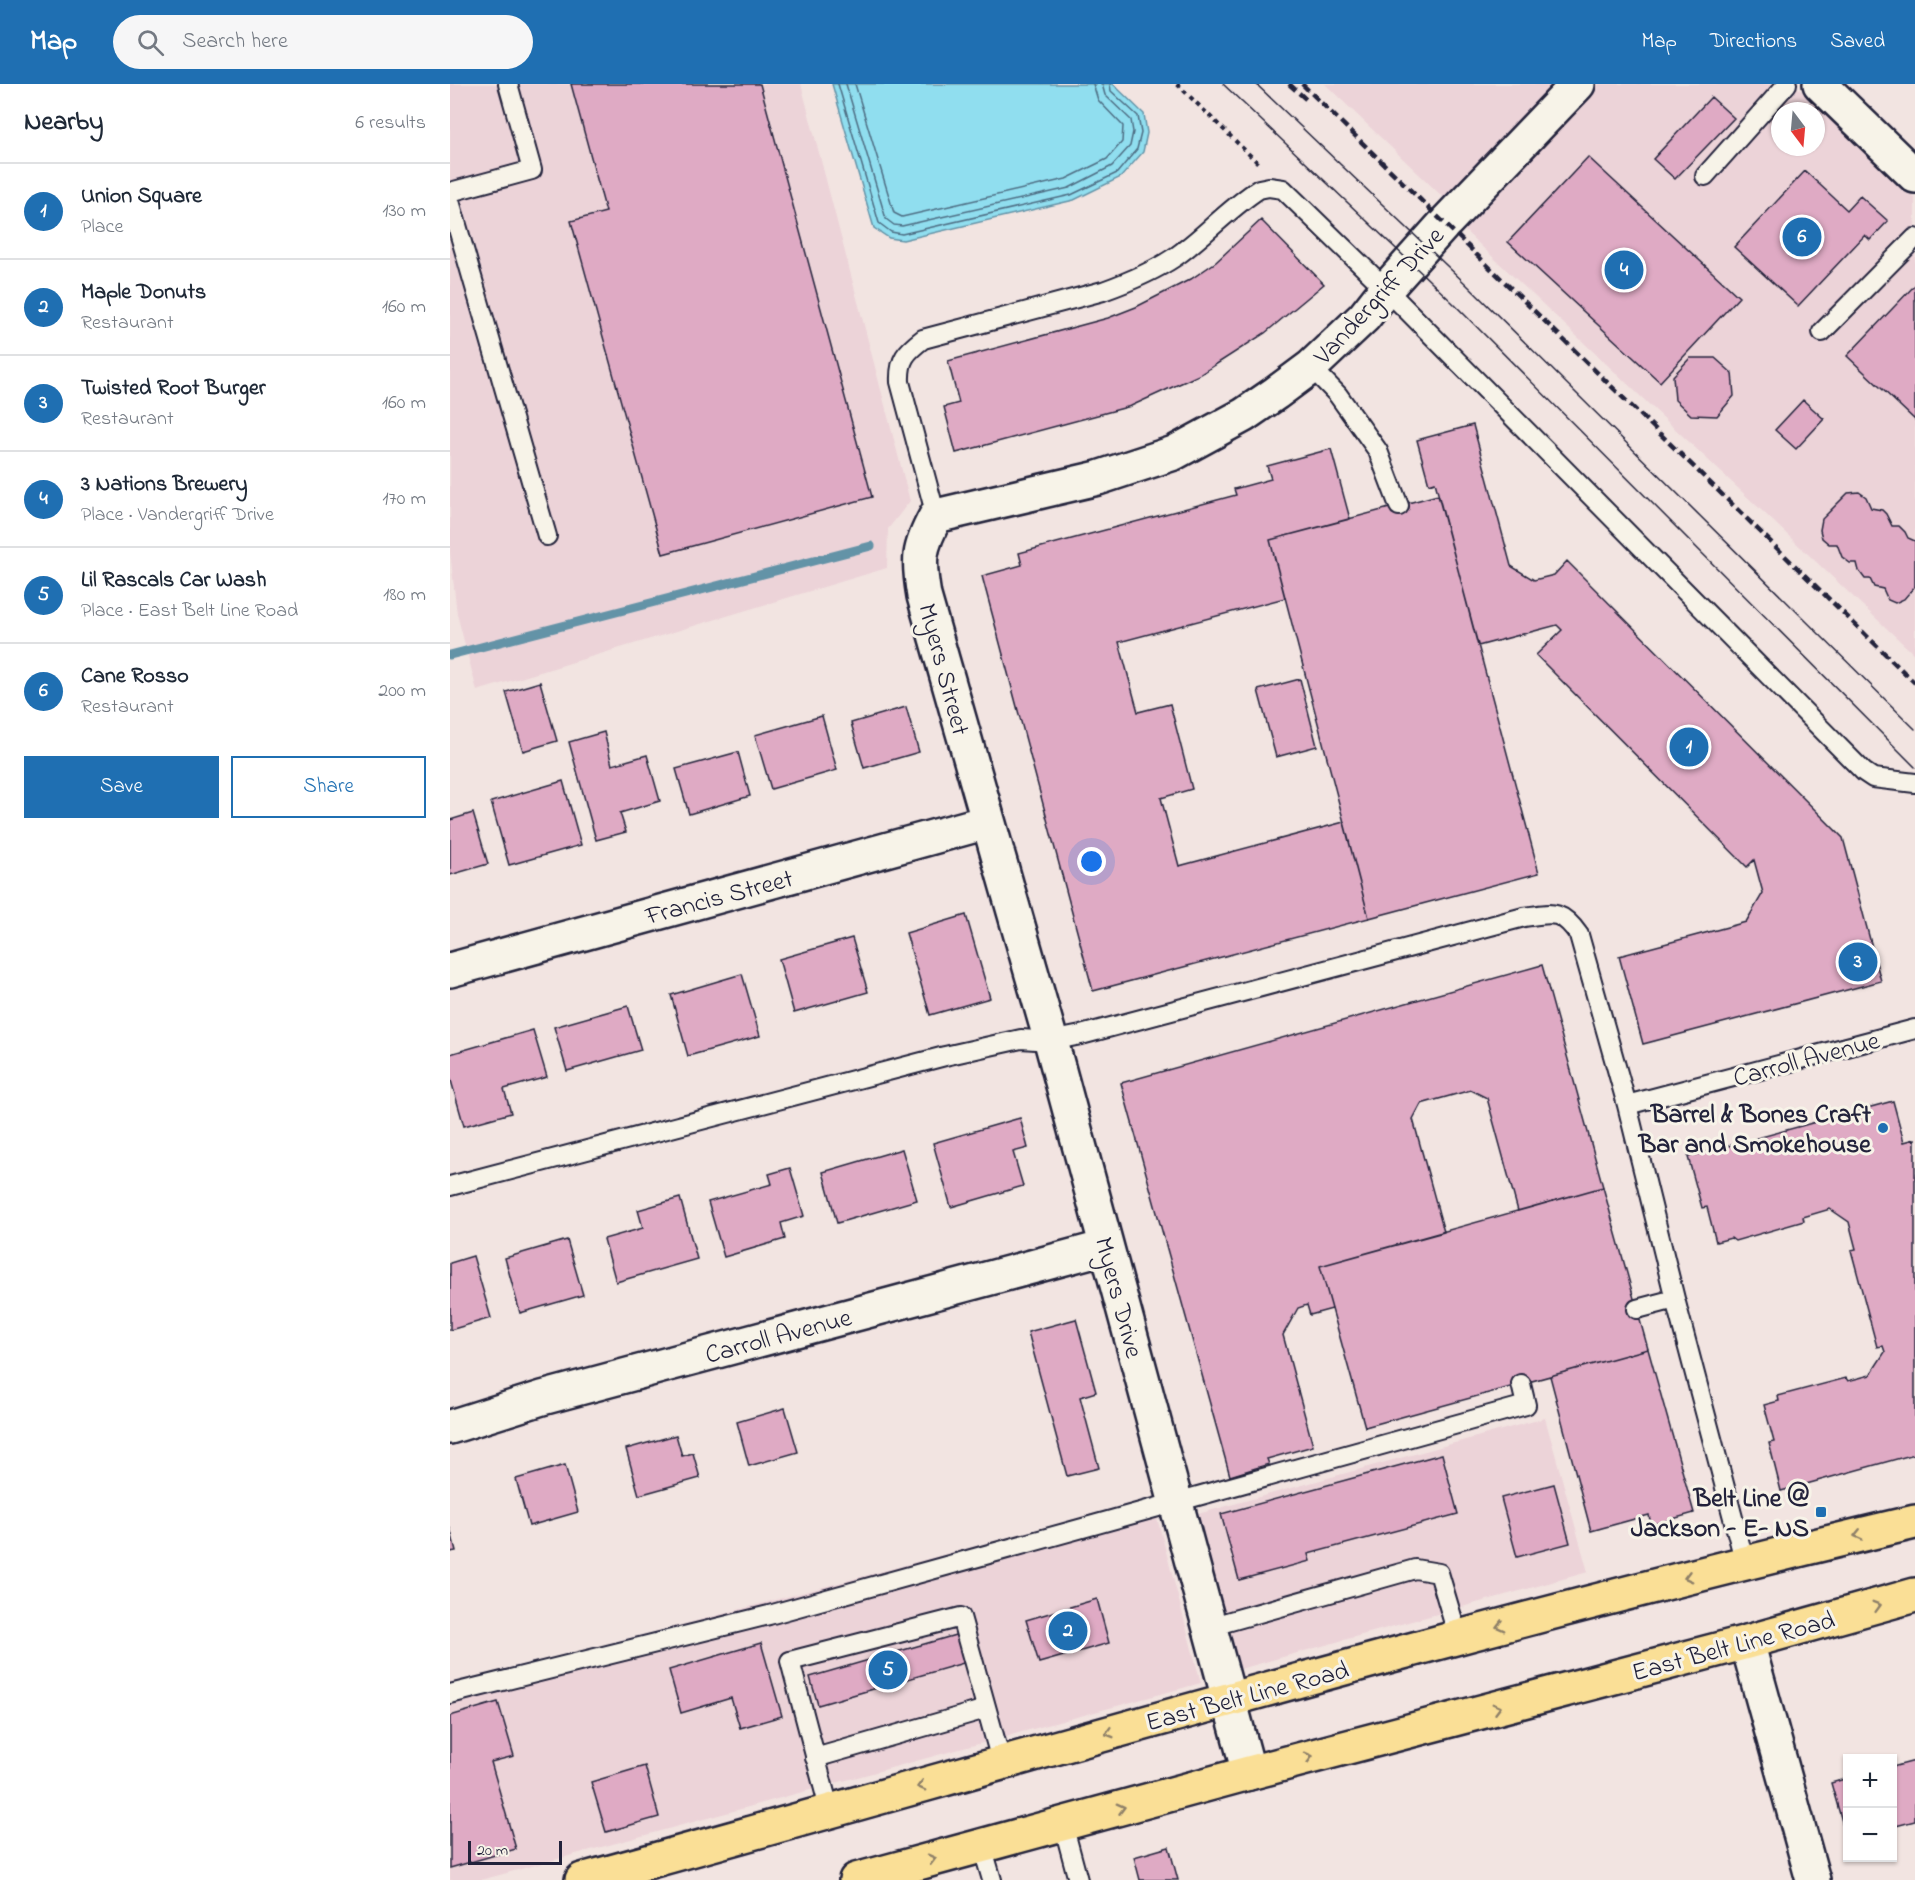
<!DOCTYPE html>
<html lang="en">
<head>
<meta charset="utf-8">
<style>
	:root { --surface:#fff; --page:#f6f6f7; --text:#1f2937; --muted:#747a83; --line:#e0e1e3; --accent:#1f6fb2 }
	body { margin:0; font-family:"Indie Flower",sans-serif; background:var(--page); color:var(--text) }
	.controls { position:absolute; right:18px; bottom:18px; display:grid; overflow:hidden; border-radius:0px; box-shadow:0 2px 4px #0004 }
	.controls button { width:54px; height:54px; display:grid; place-items:center; padding:0; border:0; border-bottom:2px solid var(--line); background:var(--surface); color:var(--text); font:30px sans-serif }
	.compass { position:absolute; left:1321px; top:18px; width:54px; height:54px; border-radius:50%; background:var(--surface); box-shadow:0 2px 4px #0004; rotate:164deg }
	.scale { position:absolute; left:18px; bottom:15px; width:94px; box-sizing:border-box; padding-left:6px; border:3px solid #22223b; border-top:0; font-size:16px; line-height:21px; white-space:nowrap; color:#22223b; -webkit-text-stroke:4px #f7f3e8; paint-order:stroke }
	.you { position:absolute; left:642px; top:778px; width:21px; height:21px; margin:-15px; border:4px solid #fff; border-radius:50%; background:#1a73e8; box-shadow:0 0 0 9px #1a73e833 }
	.badge { display:grid; place-items:center; width:39px; height:39px; border-radius:50%; background:var(--accent); color:#fff; font-size:20px; font-weight:700 }
	.pin { position:absolute; translate:-50% -50%; border:3px solid #fff; box-shadow:0 2px 6px #0006 }
	.list { margin:0; padding:0; list-style:none }
	h2 { display:flex; justify-content:space-between; align-items:center; height:78px; margin:0; padding:0 24px; font-size:26px }
	h2 small { font-size:20px; font-weight:400; color:var(--muted) }
	.list li { display:grid; grid-template-columns:39px 1fr auto; gap:18px; align-items:center; box-sizing:border-box; height:96px; padding:0 24px; border-top:2px solid var(--line) }
	.list b { display:block; font-size:22px; white-space:nowrap }
	.list p { margin:0; font-size:20px; white-space:nowrap; color:var(--muted) }
	.list em { font-size:20px; font-style:normal; color:var(--muted) }
	.actions { display:flex; gap:12px; padding:18px 24px }
	.actions a { flex:1; padding:14px 0; border:2px solid var(--accent); border-radius:0px; text-align:center; font-size:21px; color:var(--accent) }
	.actions .main { background:var(--accent); color:#fff }
	.icon { flex:none; width:33px; height:33px; fill:none; stroke:currentColor; stroke-width:2; stroke-linecap:round; stroke-linejoin:round }
	.map { position:relative; flex:none; width:1465px; height:1796px; overflow:hidden }
	header { display:flex; align-items:center; gap:36px; box-sizing:border-box; height:84px; padding:0 30px; background:var(--accent); color:#fff }
	header strong { font-size:28px }
	nav { display:flex; gap:33px; margin-inline-start:auto; font-size:21px }
	.search { width:420px; height:54px; background:var(--page); display:flex; align-items:center; gap:15px; box-sizing:border-box; padding:0 21px; border-radius:33px; color:var(--muted); font-size:22px }
	main { display:flex }
	aside { flex:1; background:var(--surface) }
	.map>svg:first-child { display:block }
</style>
</head>
<body>
<header>
<strong>Map</strong>
<div class="search"><svg class="icon" aria-label="search" viewBox="0 0 24 24"><circle cx="10" cy="10" r="6"/><path d="M15 15l6 6"/></svg>Search here</div>
<nav><a>Map</a><a>Directions</a><a>Saved</a></nav>
</header>
<main>
<aside>
<h2>Nearby<small>6 results</small></h2>
<ul class="list">
<li><span class="badge">1</span><div><b>Union Square</b><p>Place</p></div><em>130 m</em></li>
<li><span class="badge">2</span><div><b>Maple Donuts</b><p>Restaurant</p></div><em>160 m</em></li>
<li><span class="badge">3</span><div><b>Twisted Root Burger</b><p>Restaurant</p></div><em>160 m</em></li>
<li><span class="badge">4</span><div><b>3 Nations Brewery</b><p>Place · Vandergriff Drive</p></div><em>170 m</em></li>
<li><span class="badge">5</span><div><b>Lil Rascals Car Wash</b><p>Place · East Belt Line Road</p></div><em>180 m</em></li>
<li><span class="badge">6</span><div><b>Cane Rosso</b><p>Restaurant</p></div><em>200 m</em></li>
</ul>
<div class="actions"><a class="main">Save</a><a>Share</a></div>
</aside>
<div class="map">
<svg width="1465" height="1796" viewBox="0 0 1465 1796">
	<rect width="100%" height="100%" fill="#f2e4e1"/>
	<filter id="ink" filterUnits="userSpaceOnUse"><feTurbulence type="fractalNoise" baseFrequency=".0167" numOctaves="2"/><feDisplacementMap in="SourceGraphic" scale="12" xChannelSelector="R" yChannelSelector="G"/><feConvolveMatrix kernelMatrix="1 2 1 2 8 2 1 2 1" color-interpolation-filters="sRGB"/></filter>
	<g filter="url(#ink)">
		<path fill="#ecd3d8" fill-rule="evenodd" d="M0,0H351L460,417L438,445L437,484L27,607L7,530L0,468Z
			M875,0H1106L996,116Z
			M1148,0H1344L1465,114V571L1011,143ZM1330,27H1366V63H1330Z
			M1095,1334L1138,1488L790,1585L748,1430Z
			M702,1415L751,1599L31,1796H0V1603Z"/>
		<path fill="#90deef" stroke="#6493a7" stroke-width="1.5" d="M382,0H663L694,30L697,49L693,68L671,93L624,116L453,156L439,154L424,144Z"/>
		<g fill="none" stroke-linecap="round" stroke-linejoin="round">
			<path stroke="#4e6d83" stroke-width="1.5" d="M388,0L429,139L441,148L452,150L621,111L667,89L687,65L691,49L688,32L661,7L660,0
				M396,0L436,135L444,141L452,142L619,104L662,82L680,62L683,48L681,36L655,11L652,0
				M405,0L444,129L452,133L616,95L657,75L672,58L673,42L648,16L643,0"/>
			<path stroke="#6493a7" stroke-width="9" d="M0,571L421,462"/>
		</g>
		<path fill="#dfaac4" stroke="#22223b" stroke-width="1.5" d="M121,0H310L422,413L213,470L121,137L156,128Z
			M1261,13L1284,34L1225,95L1203,75Z
			M1138,73L1289,213L1210,298L1058,158Z
			M1355,87L1397,126L1410,112L1438,137L1420,156L1415,151L1348,222L1284,163Z
			M811,136L874,200L815,249L751,290L681,322L506,369L494,323L509,319L498,277L658,234L686,223L741,195L766,178Z
			M1465,201V336L1397,272Z
			M1240,274H1265L1282,289L1284,312L1267,332L1241,331L1225,316L1223,292Z
			M1353,316L1374,335L1346,365L1325,346Z
			M1023,341L1061,482L1084,496L1104,491L1117,477L1393,754L1431,897L1193,960L1169,872L1296,838L1313,809L1304,776L1297,783L1086,571L1112,546L1107,541L1028,562L985,398L979,400L967,356Z
			M881,365L900,435L820,456L835,514L669,558L688,628L720,620L742,705L711,714L729,782L894,738L919,834L643,907L532,492L572,481L569,469L786,411L784,405L821,395L817,382Z
			M1409,408L1416,413L1421,424L1432,426L1436,430L1442,442H1449L1455,448L1458,454L1465,457V502L1454,515L1445,519L1438,516L1433,505L1424,503L1420,495H1415L1409,487L1407,479H1400L1392,473L1387,460H1379L1372,454L1370,446L1372,435L1398,409Z
			M988,411L1089,789L919,834L820,456Z
			M850,595L867,662L826,673L808,606Z
			M90,598L107,657L73,667L56,608Z
			M456,623L469,668L414,684L401,639Z
			M372,632L387,686L321,705L305,651Z
			M154,648L162,681L197,671L210,717L170,729L176,748L146,756L119,658Z
			M288,668L300,712L239,730L226,685Z
			M113,697L131,761L59,781L41,718Z
			M23,729L38,780L0,791V736Z
			M516,831L540,914L480,931L456,849Z
			M402,854L418,908L344,929L329,875Z
			M1092,881L1153,1103L1068,1127L1037,1014L1021,1006L971,1020L963,1035L994,1148L870,1182L882,1225L860,1231L857,1221L848,1224L833,1251L863,1362L817,1375L819,1380L780,1392L671,999Z
			M292,890L310,952L238,972L221,911Z
			M178,922L191,966L117,987L104,943Z
			M83,946L97,993L54,1005L61,1029L14,1042L0,993V970Z
			M1443,1017L1454,1058L1465,1055V1370L1331,1407L1319,1359L1324,1358L1314,1321L1329,1317L1328,1312L1396,1294L1398,1297L1420,1291L1435,1268L1433,1262L1427,1263L1401,1166L1406,1165L1399,1138L1380,1125L1353,1133L1354,1137L1285,1157L1281,1154L1266,1158L1257,1123L1252,1124L1238,1073Z
			M570,1034L578,1064L563,1068L573,1102L501,1123L483,1059Z
			M452,1065L467,1116L387,1139L373,1088Z
			M340,1084L354,1132L331,1139L335,1155L274,1173L258,1118L322,1100L319,1090Z
			M1153,1103L1198,1265L915,1343L870,1182Z
			M230,1114L247,1175L166,1198L154,1155L193,1144L188,1126Z
			M117,1156L133,1211L70,1229L55,1174Z
			M23,1172L41,1234L0,1246V1179Z
			M626,1235L646,1308L630,1313L649,1384L617,1392L578,1248Z
			M1198,1265L1244,1429L1201,1441L1199,1431L1141,1447L1100,1292Z
			M335,1324L348,1368L299,1382L287,1338Z
			M226,1351L232,1372L243,1369L250,1394L189,1411L176,1365Z
			M992,1370L1008,1430L858,1470L860,1477L789,1496L771,1430Z
			M115,1381L128,1428L79,1442L66,1395Z
			M1104,1400L1120,1459L1067,1473L1051,1414Z
			M0,1444L6,1467L0,1468Z
			M647,1515L659,1559L589,1579L576,1536Z
			M509,1550L517,1578L368,1621L360,1593Z
			M311,1559L332,1632L290,1644L281,1614L231,1629L219,1586Z
			M48,1618L64,1672L41,1678L66,1765L0,1784V1632Z
			M1465,1677V1737L1442,1743V1683Z
			M195,1682L209,1733L156,1748L141,1698Z
			M1398,1694V1755H1397L1381,1699Z
			M719,1763L728,1796H690L684,1773Z"/>
		<g fill="none" stroke-linecap="round" stroke-linejoin="round">
			<g stroke="#22223b" stroke-width="22">
				<path id="service" d="M1255,92L1337,0
					M0,108L82,86L58,0
					M0,117L97,452
					M1372,248L1465,154
					M861,283L888,311L928,367L949,422
					M486,432L450,298C449,275 456,268 473,255L653,207C678,198 703,188 725,173C754,153 778,125 809,105L819,103L833,105L936,205L1414,688L1423,694L1465,699
					M1177,1021L1465,945
					M0,1102L495,972L571,955L601,957L631,951L1074,833C1102,829 1111,825 1129,851L1177,1021L1225,1215L1295,1479
					M1187,1225L1225,1215
					M759,1543L965,1485L989,1489L1008,1553
					M0,1610L319,1531L1076,1321L1071,1300
					M365,1674L536,1625
					M380,1728L340,1577L511,1533L552,1680
					M613,1740L628,1796
					M532,1762L542,1796"/>
			</g>
			<g stroke="#22223b" stroke-width="38">
				<path id="minor" d="M0,886L537,738
					M0,1343L92,1314L656,1163
					M1297,1558L1363,1796
					M799,1689L601,957L474,512C468,476 468,465 486,432L648,394L724,369L794,331L826,309L861,283L914,233L936,205L995,139L1128,0"/>
			</g>
			<g stroke="#22223b" stroke-width="38">
				<path id="tertiary" d="M1370,0L1465,92"/>
			</g>
			<g stroke="#22223b" stroke-width="38">
				<path id="primary" d="M132,1796C576,1674 1017,1543 1465,1438
					M406,1796L799,1689L1297,1558L1465,1511"/>
			</g>
			<path stroke="#22223b" stroke-width="4" stroke-dasharray="4.5 4.5" stroke-linecap="butt" d="M727,0L808,79"/>
			<use href="#service" stroke="#f7f3e8" stroke-width="18"/>
			<use href="#minor" stroke="#f7f3e8" stroke-width="33"/>
			<use href="#tertiary" stroke="#f7f3e8" stroke-width="33"/>
			<use href="#primary" stroke="#fadf96" stroke-width="33"/>
			<path stroke="#22223b" stroke-width="1.5" d="M773,0L1002,218L1465,683
				M806,0L1017,201L1465,645"/>
			<path stroke="#22223b" stroke-width="4.5" stroke-dasharray="9 4.5" stroke-linecap="butt" d="M839,0L859,18
				M852,0L1465,599"/>
		</g>
		<defs><path id="oneway-chevron" d="M-2-3.5L2.5 0L-2 3.5" fill="none" stroke-width="1.6" stroke-linecap="round" stroke-linejoin="round" transform="scale(1.5)"/></defs>
		<g stroke="#8e8068">
			<use href="#oneway-chevron" transform="translate(1408 1451) rotate(167)"/>
			<use href="#oneway-chevron" transform="translate(1238 1493) rotate(165)"/>
			<use href="#oneway-chevron" transform="translate(1427 1522) rotate(-16)"/>
			<use href="#oneway-chevron" transform="translate(1050 1542) rotate(165)"/>
			<use href="#oneway-chevron" transform="translate(1047 1624) rotate(-15)"/>
			<use href="#oneway-chevron" transform="translate(659 1649) rotate(164)"/>
			<use href="#oneway-chevron" transform="translate(859 1673) rotate(-15)"/>
			<use href="#oneway-chevron" transform="translate(471 1702) rotate(165)"/>
			<use href="#oneway-chevron" transform="translate(671 1724) rotate(-15)"/>
			<use href="#oneway-chevron" transform="translate(482 1775) rotate(-15)"/>
		</g>
	</g>
	<g fill="#1f6fb2" stroke="#f7f3e8" stroke-width="2">
		<circle cx="1433" cy="1044" r="6"/>
		<rect x="1365" y="1422" width="12" height="12" rx="3"/>
	</g>
	<g text-anchor="middle" stroke-width="6" stroke-linejoin="round" paint-order="stroke">
		<g font-size="26" fill="#22223b" stroke="#f7f3e8">
			<text transform="translate(928 211) rotate(-47)" y="9">Vandergriff Drive</text>
			<text transform="translate(495 585) rotate(75)" y="9">Myers Street</text>
			<text transform="translate(269 812) rotate(-15)" y="9">Francis Street</text>
			<text transform="translate(1356 974) rotate(-15)" y="9">Carroll Avenue</text>
			<text transform="translate(670 1213) rotate(75)" y="9">Myers Drive</text>
			<text transform="translate(328 1251) rotate(-15)" y="9">Carroll Avenue</text>
			<text transform="translate(1283 1561) rotate(-15)" y="9">East Belt Line Road</text>
			<text transform="translate(797 1611) rotate(-15)" y="9">East Belt Line Road</text>
		</g>
		<g font-size="26" font-weight="bold" fill="#22223b" stroke="#f7f3e8" text-anchor="end">
			<text x="1421" y="1038">Barrel &amp; Bones Craft<tspan x="1421" dy="30">Bar and Smokehouse</tspan></text>
			<text x="1359" y="1422">Belt Line @<tspan x="1359" dy="30">Jackson - E- NS</tspan></text>
		</g>
	</g>
</svg>
<div class="controls">
<button>+</button>
<button>−</button>
</div>
<svg class="compass" viewBox="-18 -18 36 36"><path d="M0-13l5 13h-10z" fill="#e53935"/><path d="M0 13l5-13h-10z" fill="#747a83"/></svg>
<div class="scale">20 m</div>
<div class="you"></div>
<div class="pin badge" style="left:1239px;top:663px">1</div>
<div class="pin badge" style="left:618px;top:1547px">2</div>
<div class="pin badge" style="left:1408px;top:878px">3</div>
<div class="pin badge" style="left:1174px;top:186px">4</div>
<div class="pin badge" style="left:438px;top:1586px">5</div>
<div class="pin badge" style="left:1352px;top:153px">6</div>
</div>
</main>
</body>
</html>
